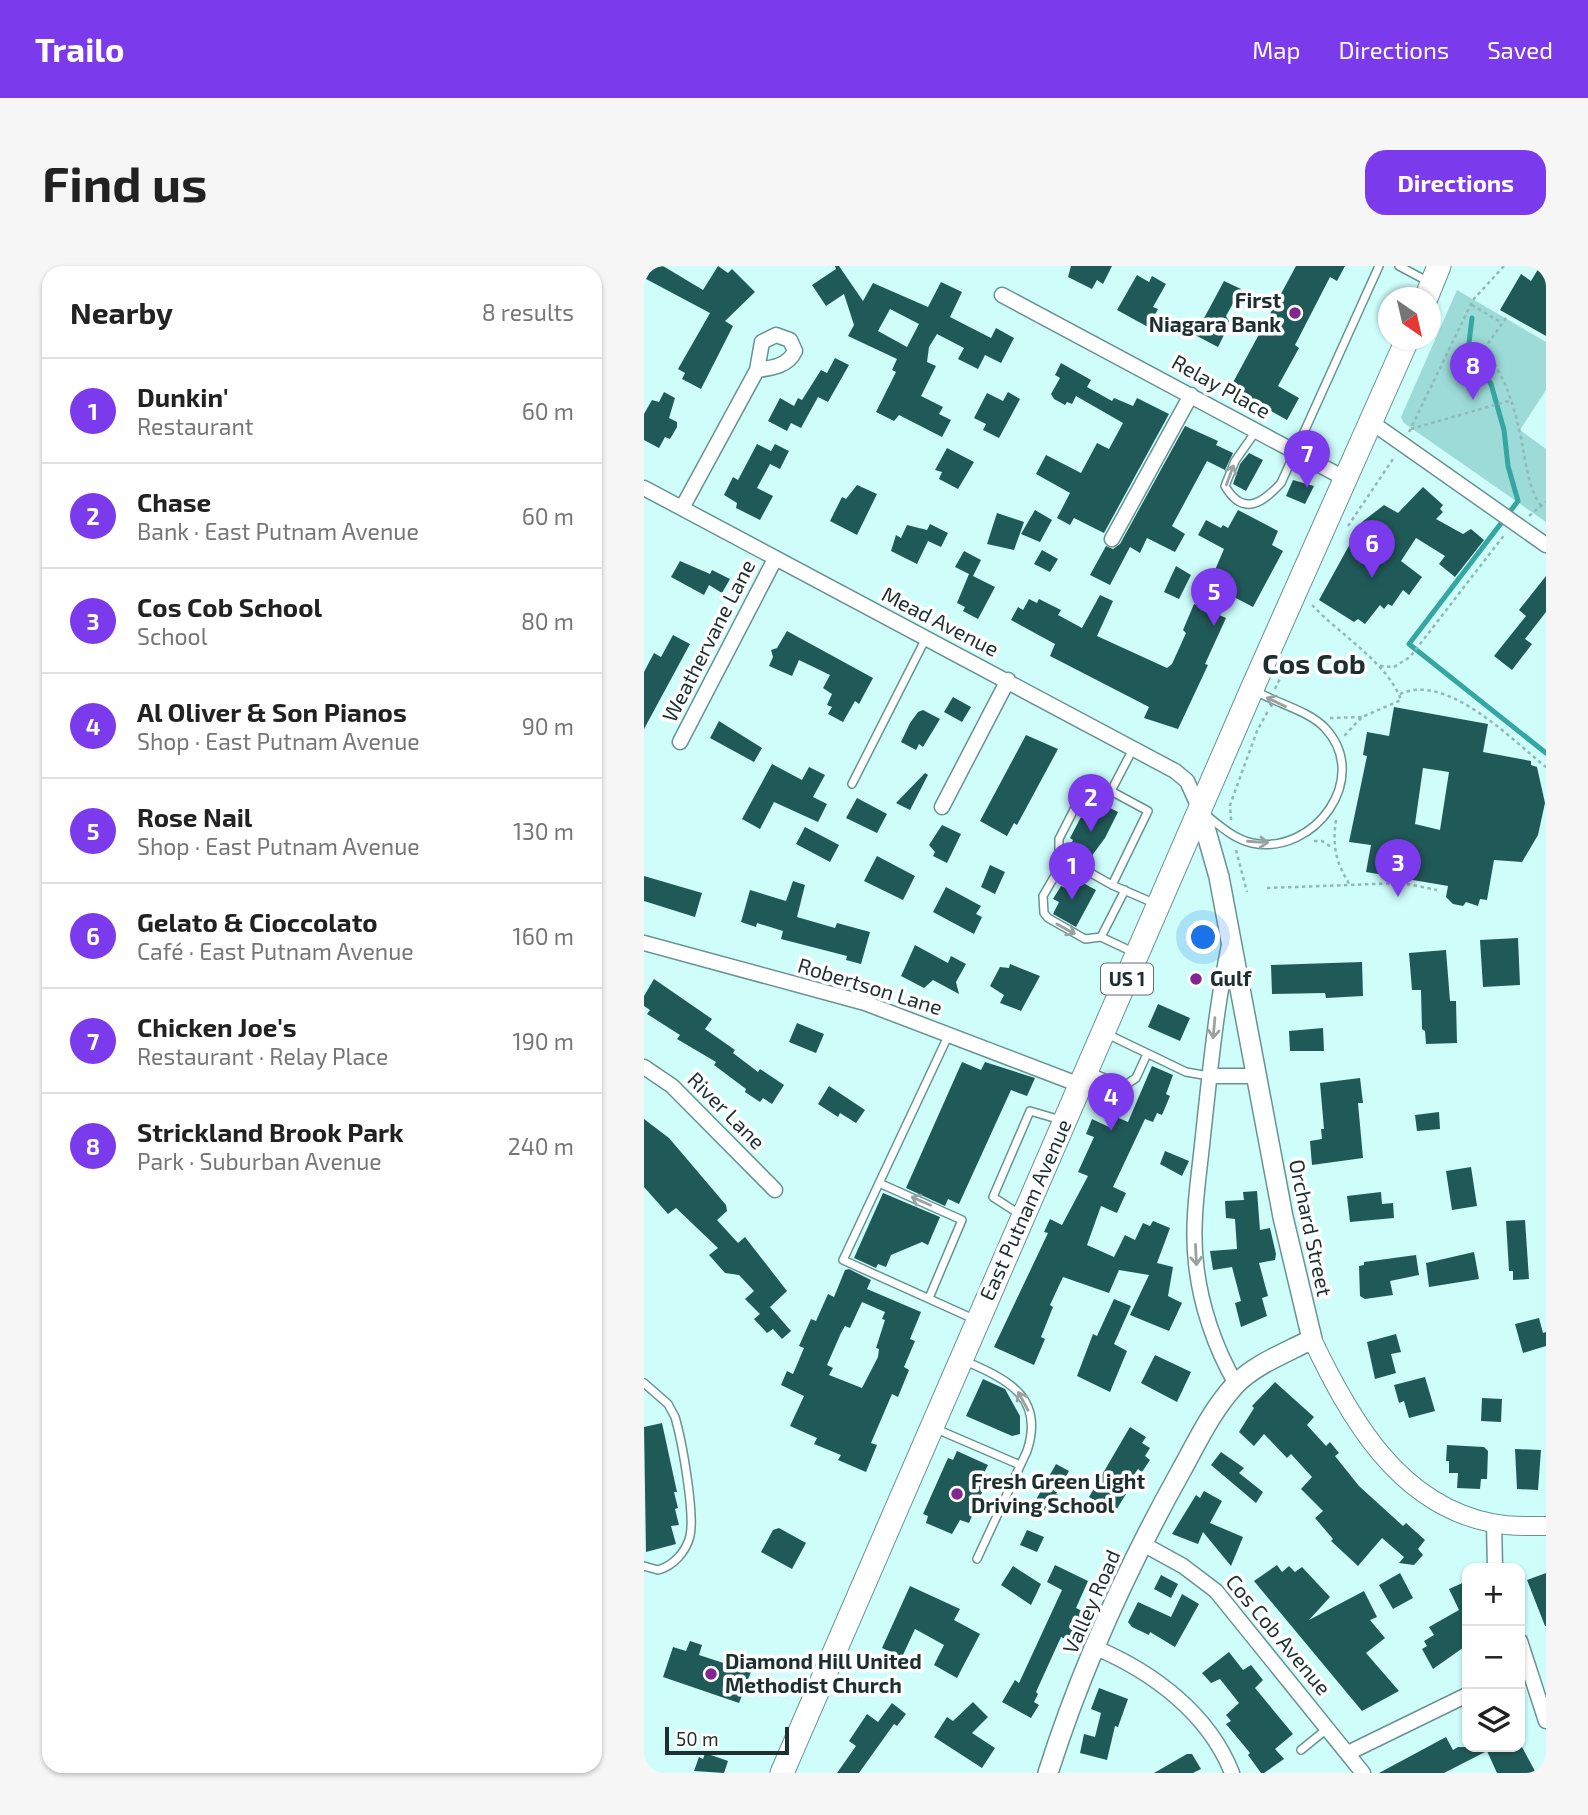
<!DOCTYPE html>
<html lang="en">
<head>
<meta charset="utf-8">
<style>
	:root { --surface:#fff; --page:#f6f6f6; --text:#222; --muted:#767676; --line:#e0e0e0; --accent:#7c3aed }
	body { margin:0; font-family:"Exo 2",sans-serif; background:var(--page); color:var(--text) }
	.controls { position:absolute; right:21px; bottom:21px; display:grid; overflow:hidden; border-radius:14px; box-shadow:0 2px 5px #0004 }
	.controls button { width:63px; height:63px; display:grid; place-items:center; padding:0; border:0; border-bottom:2px solid var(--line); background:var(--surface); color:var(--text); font:35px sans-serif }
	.compass { position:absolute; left:734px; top:21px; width:63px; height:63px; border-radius:50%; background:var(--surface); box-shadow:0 2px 5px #0004; rotate:146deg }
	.scale { position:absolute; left:21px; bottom:18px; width:124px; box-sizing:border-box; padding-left:7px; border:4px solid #1d302f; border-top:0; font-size:19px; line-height:24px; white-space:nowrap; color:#1d302f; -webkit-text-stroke:5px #fff; paint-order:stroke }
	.you { position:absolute; left:560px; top:672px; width:24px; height:24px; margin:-18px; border:5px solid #fff; border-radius:50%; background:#1a73e8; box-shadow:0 0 0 10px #1a73e833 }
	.badge { display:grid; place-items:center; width:46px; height:46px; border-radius:50%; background:var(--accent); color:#fff; font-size:23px; font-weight:700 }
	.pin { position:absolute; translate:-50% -58px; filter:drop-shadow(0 2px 4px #0008) }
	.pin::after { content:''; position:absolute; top:37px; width:24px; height:21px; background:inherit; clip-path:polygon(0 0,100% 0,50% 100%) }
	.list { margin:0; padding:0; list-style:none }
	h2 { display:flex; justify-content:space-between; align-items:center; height:91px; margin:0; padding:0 28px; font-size:30px }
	h2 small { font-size:23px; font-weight:400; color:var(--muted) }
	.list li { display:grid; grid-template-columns:46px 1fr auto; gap:21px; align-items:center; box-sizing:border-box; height:105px; padding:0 28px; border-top:2px solid var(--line) }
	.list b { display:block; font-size:26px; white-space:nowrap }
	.list p { margin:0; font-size:23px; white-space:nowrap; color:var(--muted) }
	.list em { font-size:23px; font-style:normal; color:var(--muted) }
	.icon { flex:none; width:38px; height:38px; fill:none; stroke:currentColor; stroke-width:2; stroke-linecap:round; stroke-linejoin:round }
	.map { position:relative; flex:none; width:902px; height:1507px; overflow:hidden; border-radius:21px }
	header { display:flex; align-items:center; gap:42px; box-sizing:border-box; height:98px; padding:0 35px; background:var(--accent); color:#fff }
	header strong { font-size:33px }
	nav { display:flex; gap:38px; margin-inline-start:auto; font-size:24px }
	.intro { display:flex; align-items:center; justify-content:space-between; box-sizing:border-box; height:168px; padding:0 42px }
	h1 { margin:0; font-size:49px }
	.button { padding:18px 32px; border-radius:21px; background:var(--accent); color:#fff; font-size:24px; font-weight:700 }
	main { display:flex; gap:42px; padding:0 42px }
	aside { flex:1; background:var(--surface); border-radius:21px; box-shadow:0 2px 5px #0004 }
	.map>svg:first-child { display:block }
</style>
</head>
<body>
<header>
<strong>Trailo</strong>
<nav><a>Map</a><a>Directions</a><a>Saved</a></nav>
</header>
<div class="intro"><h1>Find us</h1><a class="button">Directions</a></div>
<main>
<aside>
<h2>Nearby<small>8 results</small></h2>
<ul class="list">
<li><span class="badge">1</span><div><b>Dunkin'</b><p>Restaurant</p></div><em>60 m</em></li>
<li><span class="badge">2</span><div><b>Chase</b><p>Bank · East Putnam Avenue</p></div><em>60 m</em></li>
<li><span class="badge">3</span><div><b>Cos Cob School</b><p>School</p></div><em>80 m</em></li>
<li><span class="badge">4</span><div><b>Al Oliver &amp; Son Pianos</b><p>Shop · East Putnam Avenue</p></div><em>90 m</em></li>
<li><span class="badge">5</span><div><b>Rose Nail</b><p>Shop · East Putnam Avenue</p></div><em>130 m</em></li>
<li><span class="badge">6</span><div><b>Gelato &amp; Cioccolato</b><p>Café · East Putnam Avenue</p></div><em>160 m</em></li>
<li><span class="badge">7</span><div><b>Chicken Joe's</b><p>Restaurant · Relay Place</p></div><em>190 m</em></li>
<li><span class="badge">8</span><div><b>Strickland Brook Park</b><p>Park · Suburban Avenue</p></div><em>240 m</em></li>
</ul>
</aside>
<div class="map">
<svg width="902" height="1507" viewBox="0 0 902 1507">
	<rect width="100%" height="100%" fill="#cefdfa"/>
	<path fill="#9cdbd7" d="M813,24L902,76V124L876,164L902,183V256L760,157L757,151Z"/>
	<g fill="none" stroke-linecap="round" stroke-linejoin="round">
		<path stroke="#35a6a2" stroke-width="5" d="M828,52L824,85L847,118L860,164L864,200L874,235L765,378L902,487"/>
	</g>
	<path fill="#205a58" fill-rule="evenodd" d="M9,0H19L59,24L74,0L84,7L88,3L111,26L81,55L89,60L57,123L38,113L41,107L34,103L66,47L2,13Z
		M191,0H195L219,35L229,17L284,41L297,16L318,26L306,51L347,72L352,62L370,72L357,97L341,89L334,103L314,93L320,82L293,68L285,81L283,96L292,100L277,130L299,141L295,148L307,154L298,171L255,149L250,155L232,146L252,106L248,104L253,93L204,70L210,59L200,28L182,40L168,19L192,3ZM246,43L275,58L263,81L234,65Z
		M427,0H468L459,18L453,14L448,23L424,11Z
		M652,0H701L693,15L686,11L651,79L655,82L634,120L655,132L643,154L586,122Z
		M896,0H902V70L856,44L877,8L887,15Z
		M493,9L505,16L508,10L522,18L509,41L514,43L504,61L473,44Z
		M580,15L597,23L582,50L586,57L574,81L551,69Z
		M191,92L205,99L184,136L174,131L157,162L147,157L143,165L124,155L136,132L150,140L154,132L158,134L177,104L183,107Z
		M417,97L447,114L443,121L468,135L470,132L489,140L493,132L525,148L460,267L430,252L426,259L413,252L426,227L392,208L402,189L437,207L453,177L465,183L479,157L432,130L428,138L423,136L421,139L410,133L407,128L416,112L411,109Z
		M20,126L31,132L25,152L33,156V161L26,173L21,171L15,182L0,174V148L8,134L15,136Z
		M364,126L376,133L355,172L339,164L342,158L330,152L343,127L359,135Z
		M541,160L574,175L572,179L589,187L581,204L563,195L528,260L541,268L531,286L503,272L496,287L486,281L466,319L446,309L462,280L469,283L476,278Z
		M113,178L127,185L131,178L145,185L136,203L126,198L113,222L129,230L116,254L92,242L93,237L80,229L89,211L94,214Z
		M303,182L330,196L314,223L295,213L298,206L291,204Z
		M605,187L619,194L602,225L589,218L596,198Z
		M649,214L670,220L661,238L642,230Z
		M213,219L233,228L213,269L186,255L198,231L202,233Z
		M779,221L799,239L796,243L799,246L792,253L819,268L827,263L840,274L811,311L795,298L801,290L772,272L757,295L778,311L765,329L759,324L748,340L744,338L740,343L736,339L721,358L714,353L710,356L675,334L718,256L740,239L754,247Z
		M391,244L408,254L396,276L377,268Z
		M594,244L634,265L628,279L639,285L609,341L565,318L580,283L554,269L562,254L577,262L579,259L584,262Z
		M353,247L380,256L370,284L343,278Z
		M286,258L304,267L297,281L284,275L273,298L247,285L252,269L257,272L263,259L283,264Z
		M398,284L414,293L406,306L390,298Z
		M320,285L337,294L329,310L351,321L334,353L319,345L321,341L313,337L325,308L311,301Z
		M36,295L66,308L68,304L86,313L78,327L65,319L60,329L27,311Z
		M532,300L547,309L535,333L520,326Z
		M902,310V346L881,373L888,378L868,404L850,390L882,350L875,344Z
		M456,329L469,335L453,370L523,402L528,398L542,367L539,364L550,338L582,352L561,398L564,399L534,463L500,452L505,441L406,390L411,378L367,354L374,341L379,344L385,333L393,337L395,333L417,344L414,349L438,362Z
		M143,365L229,412L215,438L211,435L199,456L184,448L188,441L183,439L188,428L179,422L186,409L155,394L148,410L125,400L129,391L127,384L133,382Z
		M29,369L46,378L0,463V406L10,387L17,391Z
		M309,431L327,441L318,456L300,446Z
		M750,441L844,458L839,486L887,495V499L893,501L901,537L894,569L878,596L850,594L843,634L836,633L834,640L822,636L819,640L809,638L802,631L804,620L722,606L727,579L705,576L723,490L719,489L723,466L745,470ZM779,502L805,506L796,564L771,558Z
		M279,444L296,453L279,481L275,478L272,484L257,476L266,457L274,446Z
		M75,455L118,482L110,496L66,472Z
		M382,469L414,483L373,559L370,557L363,570L336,555Z
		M128,498L158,514L165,501L181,509L169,531L183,538L174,556L130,536L116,563L98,553Z
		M281,507L284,509L266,544L252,537Z
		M213,532L243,548L233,567L202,552Z
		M447,532L474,546L461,572L447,591L426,580L429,574L426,572Z
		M298,559L317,568L303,597L289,590L291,586L285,579Z
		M161,561L195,579L186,596L152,578Z
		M233,590L271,610L259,634L220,615Z
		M346,599L361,606L351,628L337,621Z
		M0,610L58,627L51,651L0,635Z
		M428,611L452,624L432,661L409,648L415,636L409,633L417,620L422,622Z
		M149,615L161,619L153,651L191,662L193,657L226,666L217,698L202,694L203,690L137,673L139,665L113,657L112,661L97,656L106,624L142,635Z
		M302,621L337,640L332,648L338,651L330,668L289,646Z
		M874,672L876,719L839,721L836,674Z
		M271,679L304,697L307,690L322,698L312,716L315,728L289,714L280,722L257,710Z
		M802,684L806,735H812L813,777L782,778L781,765L778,763L777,724H768L765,687Z
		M718,696L719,730L682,732L681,727L628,728L627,699Z
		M366,698L396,710L377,745L356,737L360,729L346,720L356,701L365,702Z
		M10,713L68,753L61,763L91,784L89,787L114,806L116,803L140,819L128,838L119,832L116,836L101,826L102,823L70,799L72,796L33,773L36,769L3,748L6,744L0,740V730Z
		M514,738L546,752L536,775L504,761Z
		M153,757L180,768L172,787L145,776Z
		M679,762L680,785H646L645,765Z
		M318,796L337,804L341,796L391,812L383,830L367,824L315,938L304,933L301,940L262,922Z
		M508,800L529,809L522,828L526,830L518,849L513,847L509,856L501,853L469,921L482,927L473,947L457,940L443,979L470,991L481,969L491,974L499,957L506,960L509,955L526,962L513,997L529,1001L524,1030L538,1037L525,1065L486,1049L505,1009L475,1004L465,1027L419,1011L406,1039L409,1041L397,1071L401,1073L390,1099L350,1081L404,967L400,966L406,953L418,959L444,910L434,906L450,871L442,868L448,853L465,861L470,850L484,856Z
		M716,812L719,837H714L719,892L668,899L666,875L678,873L677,863H680L676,817Z
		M185,820L221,844L212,857L196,847L194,851L174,838Z
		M795,846L796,863L773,865L771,849Z
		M0,853L25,872L82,939L83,945L73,954L94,977L101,971L143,1025L126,1041L147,1065L138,1073L129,1063L123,1067L110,1053L116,1048L101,1033L110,1025L95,1009L81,1007L65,989L74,982L32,942L24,948L0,921Z
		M521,885L545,895L538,910L516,898Z
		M827,901L833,940L808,944L802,905Z
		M613,925L616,964L626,962L632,988L631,994L615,997L624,1030L618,1032L623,1050L597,1061L591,1037L597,1035L588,1001L569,1004L566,985L593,983L591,953L582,952L581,935L600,934L599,926Z
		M737,926L738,938L749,937L750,952L706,956L703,930Z
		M239,927L296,951L284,979L278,976L247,989L242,1001L234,998L232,1002L210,992Z
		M881,954L885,1013L869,1014V1005H865L862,955Z
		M830,986L835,1013L785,1021L782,997Z
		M772,989L775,1009L746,1015L749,1029L721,1033L716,1030L715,1000L720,999V996Z
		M205,1003L227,1014L223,1023L277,1046L266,1073L271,1075L260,1101L265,1104L254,1131L248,1128L227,1177L233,1179L222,1206L194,1194L197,1189L170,1178L173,1172L146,1160L160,1130L137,1119L143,1105L149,1108L160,1082L155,1080L167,1053L172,1055L184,1028L190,1031L201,1004ZM218,1036L241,1046L238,1053L241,1054L232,1082L235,1083L234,1091L218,1122L185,1109L189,1102L183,1099L197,1067L201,1060L206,1062Z
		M470,1033L487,1040L470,1078L483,1085L466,1126L433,1110L449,1068L453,1070Z
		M895,1052L899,1067L902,1066V1080L879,1087L871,1058Z
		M752,1068L757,1086L747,1088L752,1107L731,1113L723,1076Z
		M511,1089L547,1106L533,1136L497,1117Z
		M781,1111L791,1145L765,1152L760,1135L755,1137L750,1119Z
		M339,1113L361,1123L376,1150V1168L368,1170L322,1150Z
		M631,1116L670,1151L663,1159L682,1180L686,1176L695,1187L691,1190L715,1220L759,1260L762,1257L781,1274L774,1283L779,1289L770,1299L755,1297L760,1291L738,1272L714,1300L687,1275L689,1273L671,1252L679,1245L657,1223L668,1211L647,1188L643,1192L620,1168L610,1180L595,1166L610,1142L608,1140Z
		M838,1132L858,1133L857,1156L837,1155Z
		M18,1157L33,1226H30L34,1242L31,1243L35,1259L27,1260L32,1278L2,1286L0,1161Z
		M486,1161L502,1171L498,1177L506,1182L501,1190L506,1194L498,1206L494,1203L478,1226L482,1228L471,1246L445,1231Z
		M803,1179L840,1181L844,1185L843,1213H837L836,1223L813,1222L814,1207H805V1195H802Z
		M871,1183L897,1184L894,1224L873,1223Z
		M313,1185L344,1199L340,1207L345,1210L325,1257L316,1254L308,1268L282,1257L284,1250L279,1248L304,1192L309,1194Z
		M577,1186L600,1202L595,1207L619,1226L612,1237L567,1199Z
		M412,1198L425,1205L412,1228L417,1230L406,1249L389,1239Z
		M560,1225L578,1235L566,1257L599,1271L587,1300L559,1266L554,1278L528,1268L552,1229L556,1232Z
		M135,1262L162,1277L148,1303L117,1286L129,1264Z
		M383,1264L400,1271L393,1286L376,1279Z
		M411,1299L444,1315L432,1342L442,1347L423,1374L417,1371L392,1426L394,1428L390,1436L395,1439L387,1452L358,1436L371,1414L375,1417L418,1324L403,1316Z
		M633,1299L638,1306L645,1300L651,1306L658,1301L686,1331L665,1354L720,1325L733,1351L726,1354L741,1372L722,1387L755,1425L718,1445L610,1315Z
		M369,1300L397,1318L387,1339L357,1319Z
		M756,1307L769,1332L749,1343L735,1319Z
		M902,1307V1360H901L883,1314Z
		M517,1309L534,1318L527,1332L510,1323Z
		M823,1315V1379L789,1403L778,1383L783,1380L780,1375L790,1369L785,1361L815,1344L805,1323Z
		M266,1320L316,1343L310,1354L336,1368L313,1412L290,1399L300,1379L271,1363L258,1391L238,1382Z
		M538,1328L555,1338L531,1381L506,1366L505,1369L488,1361L484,1356L494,1336L527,1351Z
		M46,1375L58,1379L55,1389L107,1406L95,1437L19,1411L29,1381L42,1385Z
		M585,1386L599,1404L607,1399L619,1414L611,1422L649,1468L631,1483L640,1493L620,1507H617L604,1489L606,1487L582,1458L587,1455L582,1449L595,1437L576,1413L567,1417L558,1407Z
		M455,1422L484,1433L474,1461L471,1460L463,1494L436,1487L440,1468L451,1471L457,1447L447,1443Z
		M329,1436L344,1451L328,1467L351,1482L338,1502L290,1471L303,1451L309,1455Z
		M248,1437L262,1448L253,1460L250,1458L215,1507H193L212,1480L205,1475L223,1448L234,1456Z
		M802,1471L809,1484L814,1481H878L892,1507H853L843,1485L800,1507H735Z
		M61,1487L84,1495L80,1507L50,1505L55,1491L59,1493Z
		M543,1488H548L557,1503L549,1507H510Z"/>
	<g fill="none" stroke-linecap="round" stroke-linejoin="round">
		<g stroke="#689391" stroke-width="10">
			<path id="service" d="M755,0L785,16
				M612,165L591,195L581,220C599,251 619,237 637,217L735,0
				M208,518L282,372
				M467,525L445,514L415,573V589L468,619L512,638
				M562,549C576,560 590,573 608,577C670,590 728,512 681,462C664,444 631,437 610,424
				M420,594L399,630L400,647L404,652L441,673L457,671L489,686
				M468,619L504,545L467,525L489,483
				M457,671L481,624
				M305,768L199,994L332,1054
				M463,768L542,806L565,810
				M444,805L480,820L492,812L503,788
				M235,917L318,954L285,1032
				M377,949L349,931L386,845L417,854
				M321,1095C363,1113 401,1131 383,1185L333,1293
				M0,1117L24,1138L31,1151C38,1175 51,1247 46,1270C42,1286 29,1300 14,1304L0,1300
				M290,1162L376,1199
				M657,1484L684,1462"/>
		</g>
		<g stroke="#689391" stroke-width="17">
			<path id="minor" d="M358,29L700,212
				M727,156L902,279
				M0,222L531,505L543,515L556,544
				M38,242L113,104L118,76L132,69L146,74L151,85C144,100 128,102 113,104
				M468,273L547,129
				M36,476L131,293
				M298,541L364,414
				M0,677L221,737L436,819
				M585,679C572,742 566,805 559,870C555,911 547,956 552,997C556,1038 571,1082 592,1118
				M0,801L28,820L131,924
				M566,810H612
				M850,1257L851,1302
				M499,1278L539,1300L572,1325L719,1507
				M876,1375L902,1455
				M452,1382C509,1406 565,1448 588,1507
				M704,1487L823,1429"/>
		</g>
		<g stroke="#689391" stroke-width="20">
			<path id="tertiary" d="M668,1073C706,1153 755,1239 848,1257C866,1261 884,1260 902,1260"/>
		</g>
		<g stroke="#689391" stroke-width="22">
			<path id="secondary" d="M404,1507C437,1403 484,1300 537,1205C553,1176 568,1144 591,1119C611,1098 642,1087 668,1073L639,951L575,611L556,544"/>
		</g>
		<g stroke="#689391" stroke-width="25">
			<path id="primary" d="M782,32L795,0
				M138,1507L608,423L763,74"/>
		</g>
		<path stroke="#92b8b6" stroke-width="2.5" stroke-dasharray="3.5 3.5" stroke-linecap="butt" d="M828,39L858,57
			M862,52L840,83C861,110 870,139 877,172C882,195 883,220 897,240
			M767,163L868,134
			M765,166L829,34L860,0
			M885,250L902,236
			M704,260L751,190
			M668,339C696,369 744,397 757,434L718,451L699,471
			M736,400L750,401L766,391L861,268
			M631,423L646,391
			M756,428C803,406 868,474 902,501
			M686,452L718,451
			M587,554L586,539L613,465L625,443
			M692,554C688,580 692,597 706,619
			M670,575H678L689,582
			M592,584L603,626
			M623,622L758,617L793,624"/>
		<use href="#service" stroke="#fff" stroke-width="7"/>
		<use href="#minor" stroke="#fff" stroke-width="14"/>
		<use href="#tertiary" stroke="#fff" stroke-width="18"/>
		<use href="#secondary" stroke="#fff" stroke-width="19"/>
		<use href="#primary" stroke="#fff" stroke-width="23"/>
	</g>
	<defs><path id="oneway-shaft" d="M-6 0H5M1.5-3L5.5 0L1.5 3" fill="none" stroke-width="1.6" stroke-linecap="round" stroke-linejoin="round" transform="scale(1.75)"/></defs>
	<g stroke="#99a2a1">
		<use href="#oneway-shaft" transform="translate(586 209) rotate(-70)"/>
		<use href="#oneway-shaft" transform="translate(632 436) rotate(-154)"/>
		<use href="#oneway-shaft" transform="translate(614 576) rotate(4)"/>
		<use href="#oneway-shaft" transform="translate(422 663) rotate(29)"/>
		<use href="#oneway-shaft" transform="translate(570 762) rotate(95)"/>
		<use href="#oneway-shaft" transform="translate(277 935) rotate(-156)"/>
		<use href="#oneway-shaft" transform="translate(552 989) rotate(87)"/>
		<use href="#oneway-shaft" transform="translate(379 1135) rotate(-118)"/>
	</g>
	<g fill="#842692" stroke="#fff" stroke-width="2.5">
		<circle cx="651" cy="47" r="7"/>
		<circle cx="552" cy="713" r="7"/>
		<circle cx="313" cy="1228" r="7"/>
		<circle cx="67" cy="1408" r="7"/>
	</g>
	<g text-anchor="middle" stroke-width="7" stroke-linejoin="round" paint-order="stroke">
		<rect fill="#fff" stroke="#616e6d" stroke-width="2" x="457" y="697.5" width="52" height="31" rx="5"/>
		<g font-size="19" font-weight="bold" fill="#1d302f">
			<text x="483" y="720">US 1</text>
		</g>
		<g font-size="21" font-weight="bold" fill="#1d302f" stroke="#fff" text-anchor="start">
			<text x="637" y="42" text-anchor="end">First<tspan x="637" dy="24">Niagara Bank</tspan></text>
			<text x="566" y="720">Gulf</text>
			<text x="327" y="1223">Fresh Green Light<tspan x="327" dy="24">Driving School</tspan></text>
			<text x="81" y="1403">Diamond Hill United<tspan x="81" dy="24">Methodist Church</tspan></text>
		</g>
		<g font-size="21" fill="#1d302f" stroke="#fff">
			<text transform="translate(577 121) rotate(29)" y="7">Relay Place</text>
			<text transform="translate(296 356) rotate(27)" y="7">Mead Avenue</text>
			<text transform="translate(65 375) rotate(-63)" y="7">Weathervane Lane</text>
			<text transform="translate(226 721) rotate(17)" y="7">Robertson Lane</text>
			<text transform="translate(82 845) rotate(45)" y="7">River Lane</text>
			<text transform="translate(382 944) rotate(-66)" y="7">East Putnam Avenue</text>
			<text transform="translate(666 962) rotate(78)" y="7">Orchard Street</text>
			<text transform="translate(448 1336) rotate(-66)" y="7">Valley Road</text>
			<text transform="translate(634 1369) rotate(50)" y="7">Cos Cob Avenue</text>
		</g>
		<g font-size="28" font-weight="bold" fill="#1d302f" stroke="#fff">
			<text x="670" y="408">Cos Cob</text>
		</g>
	</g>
</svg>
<div class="controls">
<button>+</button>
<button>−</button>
<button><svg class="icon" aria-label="layers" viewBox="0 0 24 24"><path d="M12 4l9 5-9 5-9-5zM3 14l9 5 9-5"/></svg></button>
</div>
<svg class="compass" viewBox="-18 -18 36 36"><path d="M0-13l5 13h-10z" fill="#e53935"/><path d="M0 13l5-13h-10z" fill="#767676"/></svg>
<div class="scale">50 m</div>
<div class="you"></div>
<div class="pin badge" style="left:428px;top:634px">1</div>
<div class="pin badge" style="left:447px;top:566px">2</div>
<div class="pin badge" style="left:754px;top:631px">3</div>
<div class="pin badge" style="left:467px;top:865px">4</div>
<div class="pin badge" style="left:570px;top:360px">5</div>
<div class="pin badge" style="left:728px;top:312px">6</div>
<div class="pin badge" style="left:663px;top:222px">7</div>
<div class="pin badge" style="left:829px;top:134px">8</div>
</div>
</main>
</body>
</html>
